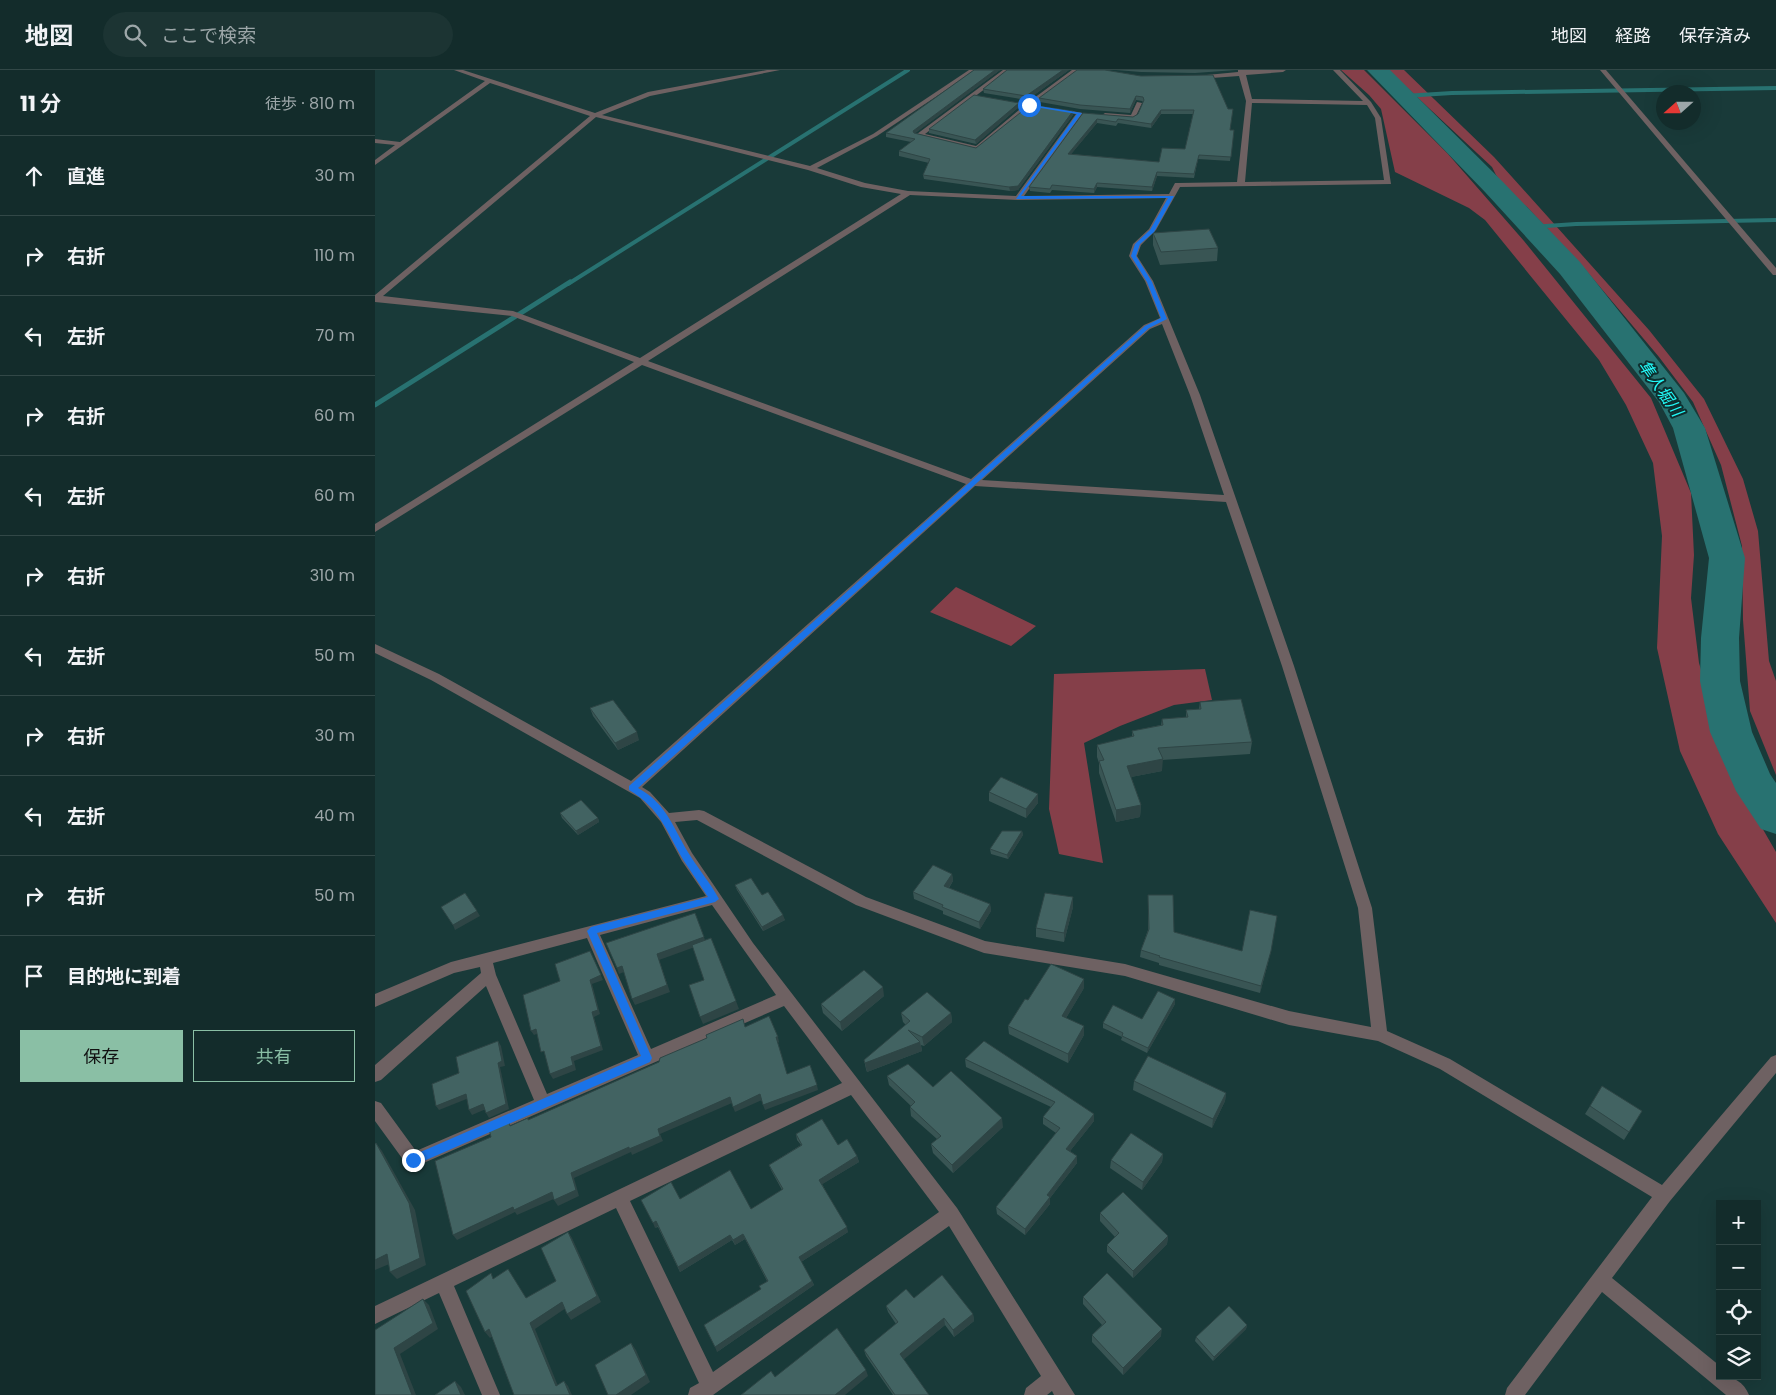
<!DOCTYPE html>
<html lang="ja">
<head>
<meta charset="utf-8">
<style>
	:root { --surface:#132c2b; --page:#1c3433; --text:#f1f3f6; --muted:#9da7a9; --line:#324847; --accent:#8abfa5 }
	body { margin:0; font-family:Poppins,"Noto Sans JP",sans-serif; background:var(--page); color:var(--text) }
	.controls { position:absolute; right:15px; bottom:15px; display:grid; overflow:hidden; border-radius:0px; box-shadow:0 5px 20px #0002 }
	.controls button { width:45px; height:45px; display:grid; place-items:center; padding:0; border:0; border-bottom:1px solid var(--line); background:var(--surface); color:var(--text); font:25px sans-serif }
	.compass { position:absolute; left:1281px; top:15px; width:45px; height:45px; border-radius:50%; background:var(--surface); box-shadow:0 5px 20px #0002; rotate:249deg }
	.stop { position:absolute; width:15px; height:15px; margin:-11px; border:4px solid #1a73e8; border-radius:50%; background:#fff }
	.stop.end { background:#1a73e8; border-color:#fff; box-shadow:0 1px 5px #0008 }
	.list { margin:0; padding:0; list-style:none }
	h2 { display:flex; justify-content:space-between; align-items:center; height:65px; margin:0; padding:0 20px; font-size:21px }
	h2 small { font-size:16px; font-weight:400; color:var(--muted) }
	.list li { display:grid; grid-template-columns:32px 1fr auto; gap:15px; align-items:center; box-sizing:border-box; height:80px; padding:0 20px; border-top:1px solid var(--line) }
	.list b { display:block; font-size:19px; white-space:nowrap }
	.list em { font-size:16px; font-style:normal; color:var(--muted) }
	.actions { display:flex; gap:10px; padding:15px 20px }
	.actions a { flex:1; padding:11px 0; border:1px solid var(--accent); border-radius:0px; text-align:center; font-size:18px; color:var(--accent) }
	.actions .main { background:var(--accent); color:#111 }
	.icon { flex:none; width:28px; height:28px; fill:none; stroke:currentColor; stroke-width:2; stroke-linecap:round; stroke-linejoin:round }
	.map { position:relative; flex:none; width:1401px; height:1325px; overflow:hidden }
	header { display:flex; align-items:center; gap:30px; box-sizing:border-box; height:70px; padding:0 25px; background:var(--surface); border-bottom:1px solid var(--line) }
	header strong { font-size:24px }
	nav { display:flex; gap:28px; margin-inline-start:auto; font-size:18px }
	.search { width:350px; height:45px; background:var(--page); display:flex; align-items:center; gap:12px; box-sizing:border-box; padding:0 18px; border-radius:28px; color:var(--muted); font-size:19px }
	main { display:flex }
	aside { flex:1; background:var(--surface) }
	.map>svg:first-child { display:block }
</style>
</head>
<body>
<header>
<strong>地図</strong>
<div class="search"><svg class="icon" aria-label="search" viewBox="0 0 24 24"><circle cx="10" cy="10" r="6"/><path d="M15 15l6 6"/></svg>ここで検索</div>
<nav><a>地図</a><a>経路</a><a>保存済み</a></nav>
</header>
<main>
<aside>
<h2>11 分<small>徒歩 · 810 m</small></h2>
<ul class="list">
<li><svg class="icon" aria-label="ahead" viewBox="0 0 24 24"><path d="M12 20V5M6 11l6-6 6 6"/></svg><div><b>直進</b></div><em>30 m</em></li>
<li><svg class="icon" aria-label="right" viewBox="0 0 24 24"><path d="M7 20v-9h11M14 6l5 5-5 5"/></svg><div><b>右折</b></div><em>110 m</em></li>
<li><svg class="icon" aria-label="left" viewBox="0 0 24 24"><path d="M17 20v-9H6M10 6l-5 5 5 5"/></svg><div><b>左折</b></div><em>70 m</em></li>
<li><svg class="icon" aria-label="right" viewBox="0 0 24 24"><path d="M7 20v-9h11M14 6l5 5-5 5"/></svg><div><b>右折</b></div><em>60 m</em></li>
<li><svg class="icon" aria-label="left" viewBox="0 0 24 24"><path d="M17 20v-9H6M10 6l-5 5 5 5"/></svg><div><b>左折</b></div><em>60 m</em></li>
<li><svg class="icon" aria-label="right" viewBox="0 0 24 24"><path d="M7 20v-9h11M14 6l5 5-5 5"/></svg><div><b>右折</b></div><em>310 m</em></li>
<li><svg class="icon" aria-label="left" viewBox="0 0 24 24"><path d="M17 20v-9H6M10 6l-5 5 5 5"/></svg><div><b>左折</b></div><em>50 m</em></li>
<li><svg class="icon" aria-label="right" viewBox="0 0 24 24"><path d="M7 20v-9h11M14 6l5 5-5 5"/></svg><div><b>右折</b></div><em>30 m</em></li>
<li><svg class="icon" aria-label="left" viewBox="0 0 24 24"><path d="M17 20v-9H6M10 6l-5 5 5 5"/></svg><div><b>左折</b></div><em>40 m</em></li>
<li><svg class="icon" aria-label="right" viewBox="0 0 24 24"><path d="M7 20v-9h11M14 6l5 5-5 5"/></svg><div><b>右折</b></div><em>50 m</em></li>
<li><svg class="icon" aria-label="arrive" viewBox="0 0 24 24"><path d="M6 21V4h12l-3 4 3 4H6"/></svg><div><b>目的地に到着</b></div></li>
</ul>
<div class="actions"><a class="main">保存</a><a>共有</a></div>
</aside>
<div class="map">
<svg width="1401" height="1325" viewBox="0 0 1401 1325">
	<rect width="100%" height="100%" fill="#193a39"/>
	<path fill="#853f49" d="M966,0H989L1073,84L1149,171L1276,328L1316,423L1319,485L1316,528L1324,593L1359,709L1401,782V853L1343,764L1305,681L1282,578L1287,466L1278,393L1251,335L1224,290L1110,150L1094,138L1020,102L1006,39L994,25Z
		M1013,0H1029L1119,87L1173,147L1274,260L1329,329L1368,409L1383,461L1394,591L1401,611V705L1375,641L1368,550L1367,476L1346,395L1318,332L1284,287L1209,198L1152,137L1138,127L1121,105L1117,97Z
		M581,517L661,556L636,576L555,542Z
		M830,599L837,630L799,635L745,656L709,673L728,793L684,784L674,739L679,604Z"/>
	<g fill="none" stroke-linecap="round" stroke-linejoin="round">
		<path stroke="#287271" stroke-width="4" d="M1029,26L1077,23L1401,18
			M1156,157L1201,154L1401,150
			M193,214L533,0"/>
		<path stroke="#287271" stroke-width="5" d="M0,335L195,212"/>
		<path fill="#287271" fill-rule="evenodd" d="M992,0H1015L1128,112L1205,192L1309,323L1330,358L1370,488L1364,568L1365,611L1377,662L1395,704L1401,713V764L1386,759L1361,721L1335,662L1325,611L1326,568L1334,488L1298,358L1284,332L1185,204L1110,122Z"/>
		<path fill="#6e6162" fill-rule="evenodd" d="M79,0H88L220,43L273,22L392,0H405L275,26L227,45L435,96L498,64L594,0H601L502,66L442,98L490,113L533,121L641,126L701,44L679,40V38L708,43L649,126L794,124L800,113H803L862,112L871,31L864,6L823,9L820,7L821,6L863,2V0H911L908,2L871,5L877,29L988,31L958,0H965L996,32L1006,48L1016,114L805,117L781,160L766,175L762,186L778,211L825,325L919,596L997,838L1012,961L1075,989L1287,1115L1396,987L1401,985V1003L1295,1131L1237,1208L1345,1296V1306C1358,1306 1369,1312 1374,1325H1351L1227,1222L1150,1325H1130L1132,1318L1277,1127L1065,999L1003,971L914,955L750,906L609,883L481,835L322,750L300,752L317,783L378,873L582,1138L700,1325H679L677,1321L672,1325H649L651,1318L666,1306L574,1156L338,1325H313L315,1318L324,1313L241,1138L79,1216L125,1325H107L64,1223L0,1254V1236L467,1013L409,936L44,1095L38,1098L32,1095L0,1051V1031L6,1033L41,1081L159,1030L111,916L6,1010L0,1012V995L106,903L105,897L79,903L0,937V924L76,892L331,826L307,791L286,752L265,728L56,610L0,583V574L64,604L256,711L591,414L267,295L0,462V454L259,292L137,246L0,232V225L215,46L115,13L0,95V90L20,75L0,73V69L25,72L110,11ZM877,33L992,35L1000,48L1009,110L870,112ZM221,47L433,100L486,117L526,124L265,288L138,241L8,226ZM535,125L643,130L791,128L774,159L758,174L754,186L770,211L785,248L769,255L596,409L273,291ZM787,254L815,325L849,425L607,410L775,259ZM600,416L851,432L907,596L983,838L996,957L914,941L750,894L610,871L491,827L329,741L324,740L294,743L275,722L267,717ZM337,835L401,925L276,979L225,865ZM212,868L263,985L172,1024L121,905L118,893ZM476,1025L564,1142L338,1302L255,1131Z
			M628,0H635L550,64L601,76L651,34L697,0H704L655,36L605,80L542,66V64Z
			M1225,0H1231L1401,198V205H1398Z
			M762,32L767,33L760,48L730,47L727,45L730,43L756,45Z"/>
	</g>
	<path fill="#395554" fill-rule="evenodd" d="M599,0H625L540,63L601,78L698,45L643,120L635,121L549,109L548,105L554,93L524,86V81L536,72L511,67V63Z
		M694,0L652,30L609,23L608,19Z
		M741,0H861L820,3L766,2Z
		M766,6L855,60H859L855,91L823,89L819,108L782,106L777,121L722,117L719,123L677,120L675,123L655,121L654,117L708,43L758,47L763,44L768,32L767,31L761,30L755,43L705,39L665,32L664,28ZM786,44H818L810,79L784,92L696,84L722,53L741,56L743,53L776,58Z
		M644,37L601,74L554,63V59Z
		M778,163L843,178L842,191L785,195L778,175Z
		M825,632L877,672L875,684L787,690V701L756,707L766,735L765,747L741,752L724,703V693L722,687V675L757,667V661L786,655L787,649L811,647V640L824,639Z
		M215,638L264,670L243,680L218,646Z
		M614,722L663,724V733L651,748L614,731Z
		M185,743L223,748L224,752L203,765L187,748Z
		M647,761L648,765L633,789L616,784L615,779Z
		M577,804L578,811L574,818L615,834L616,841L605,859L568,844V841L539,829L538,822Z
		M360,815L387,825L410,850L388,861L362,820Z
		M773,825L799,862L894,889L885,923L784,895V893L765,887L766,880L773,860Z
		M698,837L689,872L661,867V858Z
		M709,918L691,948L709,965L693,993L634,964L633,956Z
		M509,926L467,961L448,943L446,934Z
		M800,929V934L772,983L746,970L747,967L728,958V953L767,949Z
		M526,943H576L577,952L549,976L546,975L547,981L492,1002L491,999L489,990L531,955L528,952Z
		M590,989L719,1051L695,1081L702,1086V1093L675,1128V1134L650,1165L622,1144L621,1137L681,1063L668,1054V1047L676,1037L591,997Z
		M512,1006L558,1017L628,1057L578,1103L558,1083L556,1074L562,1069L536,1046L535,1037L536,1036L514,1015Z
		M759,1011L851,1023L850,1031L837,1058L758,1020Z
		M1215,1036L1267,1041L1249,1070L1210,1044Z
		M421,1064L463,1075L482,1086L484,1092L447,1114L473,1162L426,1192L437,1211L439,1215L342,1282L386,1219L392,1211L370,1169L360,1175L357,1170L305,1202L283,1157L280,1158L305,1129L376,1139L407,1120L396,1100L394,1095L426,1075L422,1070Z
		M788,1084L787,1092L767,1120L735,1098L736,1090Z
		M725,1143L793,1166L792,1174L758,1208L732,1182V1175L740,1167L725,1151Z
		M708,1227L786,1266L748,1305L717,1272V1265L727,1255L708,1234Z
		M539,1228L598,1244L599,1251L579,1267L570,1255L528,1289L554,1325H518L491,1286L489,1280L521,1254L513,1242L511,1236Z
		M872,1255L871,1259L838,1291L820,1271L821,1267Z"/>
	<path fill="#2e4545" d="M620,0H625L538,65V61Z
		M688,0H694L652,30L651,26Z
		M761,26V30L755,43V39Z
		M644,33V37L601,74L600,70Z
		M786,40V44L776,58V54Z
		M698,41V45L643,120L635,121L634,117Z
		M722,49V53L693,88V84Z
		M782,102V106L777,121V117Z
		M722,113V117L719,123V119Z
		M262,662L264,670L243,680L240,673Z
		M788,689L787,701L751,708L752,696Z
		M663,724V733L651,748V739Z
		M766,735L765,747L741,752V740Z
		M223,748L224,752L203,765L201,761Z
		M647,761L648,765L633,789L632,785Z
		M577,804L578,811L570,823L569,816Z
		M698,827V837L689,872V863Z
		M615,834L616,841L605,859L604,852Z
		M102,841L105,846L80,860L78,855Z
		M408,845L410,850L388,861L387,857Z
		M329,867L331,873L284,890L295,922L260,935L257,929L282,884Z
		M215,881L228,910L217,914L225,944L219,947L228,980L199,991L201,1000L178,1009L175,1004L196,987L217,942L215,910Z
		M896,881L894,889L885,923L886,916Z
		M247,896L249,902L244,904L242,898Z
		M709,909V918L687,955V946Z
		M508,917L509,926L467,961L465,952Z
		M800,929V934L772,983L773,978Z
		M361,931L364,939L328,954L325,947Z
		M576,943L577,952L549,976L547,967Z
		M709,956V965L693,993V984Z
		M161,959L164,963L159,965L156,961Z
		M401,967H403L404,972L403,973Z
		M123,971L126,976L130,996L125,997L134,1039L114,1048L111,1043L123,993Z
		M545,972L547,981L492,1002L490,993Z
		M442,1015L443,1020L390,1040L388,1035Z
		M851,1023L850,1031L837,1058L838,1049Z
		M91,1024L94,1028L64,1040L61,1036Z
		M385,1024L387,1030L360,1042L358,1037Z
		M355,1027L357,1033L285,1064L288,1071L257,1085L256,1082L199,1108L204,1126L183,1136L179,1130L196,1103L283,1059Z
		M108,1034L111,1039L97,1045L94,1040Z
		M719,1044V1051L691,1086V1079Z
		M627,1048L628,1057L578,1103L577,1095Z
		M1,1073L7,1081L40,1140L51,1195L22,1209L15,1202Z
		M788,1084L787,1092L767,1120L768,1112Z
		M482,1086L484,1092L446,1115L444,1110Z
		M702,1086V1093L675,1128V1134L650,1165V1159L672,1125Z
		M177,1122L181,1128L142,1145L140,1142L82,1170L78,1165L138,1137Z
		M281,1151L283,1156L280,1158L278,1153Z
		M472,1157L473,1162L426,1192L424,1187Z
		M193,1162L197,1168L226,1232L196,1250L192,1244Z
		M368,1164L370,1169L360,1175L358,1170Z
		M355,1165L357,1170L305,1202L303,1197Z
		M793,1166L792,1174L758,1208V1201Z
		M12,1184L19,1192L0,1200V1190Z
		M437,1211L439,1215L342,1282L340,1277Z
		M48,1229L54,1235L63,1259L25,1284L41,1325H37L19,1278Z
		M187,1232L191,1238L160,1259L185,1321L181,1316L155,1253Z
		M598,1244L599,1251L579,1267L578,1260Z
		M569,1248L570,1255L527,1291L525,1284Z
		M872,1255L871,1259L838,1291L839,1287Z
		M114,1259L119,1265L115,1268L110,1262Z
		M787,1259L786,1266L748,1305V1298Z
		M256,1273L261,1280L275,1312L256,1325H241Z
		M491,1300L493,1306L470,1325H460Z
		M80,1311L86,1317L90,1325H86Z
		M189,1311L193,1316L197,1325H195Z"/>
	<path fill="#426362" stroke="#2e4545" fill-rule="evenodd" d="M599,0H620L538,61L539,63L601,78L655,35L698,41L643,116L634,117L548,105L555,89L524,81L540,69L511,63Z
		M632,0H688L651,26L608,19Z
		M702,0H730L766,6L838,5L853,39H858L855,60H859L856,87L824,85L819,104L782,102L777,117L722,113L719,119L677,115L675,119L654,117L708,43L758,47L763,44L769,30L768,27L761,26L755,39L705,35L664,28ZM786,40H819L810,79L787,78L784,92L693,84L722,49L741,52L743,49L776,54Z
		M599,25L644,33L600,70L554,59Z
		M834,159L843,178L786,182L778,163Z
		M866,629L877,672L783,678L788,689L752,696L766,735L741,740L724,691L729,690L722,675L759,666L757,661L788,655L787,649L813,647L811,640L826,639L825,632Z
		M238,630L262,662L240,673L215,638Z
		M626,707L663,724L651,739L614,722Z
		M206,730L223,748L201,761L185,743Z
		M627,761H647L632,785L615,779Z
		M558,795L577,804L569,816L615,834L604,852L567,837L568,835L538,822Z
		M376,808L387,825L393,822L408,845L387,857L360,815Z
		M90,823L102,841L78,855L66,837Z
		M670,823L698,827L689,863L661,858Z
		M773,825H798L799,862L867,881L875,840L902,846L896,881L886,916L784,887L785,886L766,880L774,859Z
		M320,843L329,867L282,884L292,915L257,929L247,896L242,898L231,873Z
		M336,868L361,931L325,947L314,915L329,910L317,875Z
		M215,881L226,905L215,910L223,940L217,942L226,976L196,987L198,995L175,1004L169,981L166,982L161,959L156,961L148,925L185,911L180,894Z
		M676,894L709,909L687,946L709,956L693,984L633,956L650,929L653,930Z
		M489,900L508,917L465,952L446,934Z
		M783,921L800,929L773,978L747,966L748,963L728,953L738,935L767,949Z
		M552,922L576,943L547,967L533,960L545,972L490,993L489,990L535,951L526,943Z
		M394,946L403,967H401L412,1004L435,995L442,1015L388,1035L385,1024L358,1037L355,1027L283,1059L285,1066L254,1079V1077L196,1103L201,1120L179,1130L177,1122L139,1140L138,1137L78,1165L60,1091L116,1067L114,1059L134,1051L135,1056L153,1048V1050L284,992L285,988L332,968L331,965L368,949L370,957Z
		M123,971L127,991L123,993L131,1034L111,1043L108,1034L94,1040L91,1024L61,1036L57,1014L84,1003L81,987Z
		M609,971L719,1044L691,1079L702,1086L672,1125L675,1127L650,1159L621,1137L685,1058L668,1047L680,1032L590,989Z
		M773,986L851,1023L838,1049L759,1011Z
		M533,994L558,1017L576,1001L627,1048L577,1095L556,1074L566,1066L535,1037L540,1032L512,1006Z
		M1227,1016L1267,1041L1254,1062L1215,1036Z
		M447,1049L463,1075L472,1069L482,1086L444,1110L472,1157L424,1187L437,1211L340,1277L329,1255L386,1219L384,1216L393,1211L368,1164L358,1170L355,1165L303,1197L281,1151L278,1153L266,1130L296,1112L305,1129L355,1100L376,1139L408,1119L394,1095L427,1075L421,1064Z
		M756,1063L788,1084L768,1112L736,1090Z
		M1,1073L34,1133L45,1188L15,1202L12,1184L0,1190V1074Z
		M748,1122L793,1166L758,1201L732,1175L744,1163L725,1143Z
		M193,1162L222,1226L192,1244L187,1232L155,1253L181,1316L189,1311L195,1325H139L114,1259L110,1262L91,1221L116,1203L118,1209L133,1199L151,1228L181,1211L166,1178Z
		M732,1203L787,1259L748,1298L717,1265L731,1252L708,1227Z
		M567,1205L598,1244L578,1260L569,1248L525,1284L554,1325H520L489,1280L523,1252L511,1236L531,1219L539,1228Z
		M48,1229L58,1253L19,1278L37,1325H0V1260Z
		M854,1236L872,1255L839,1287L821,1267Z
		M462,1258L491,1300L460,1325H366L396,1301L400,1307Z
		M256,1273L271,1305L241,1325H233L220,1295Z
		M80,1311L86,1325H60Z"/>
	<path fill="#1a73e8" d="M652,34L707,43L646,126H799L779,162L765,174L761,186L777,212L792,249L774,258L263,718C293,734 299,761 316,787C325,801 336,814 344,829L340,832L222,863L277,988L275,992L42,1094H34L32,1090L34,1087L266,986L212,861L216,857L333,827C325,815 317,803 309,791C291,761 286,739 254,720V716L770,256L786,248L772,212L756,186L760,174L775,160L793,128L641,129L702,44L654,36Z"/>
	<g text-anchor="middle" stroke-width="4" stroke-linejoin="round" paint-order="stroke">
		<g font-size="16" font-style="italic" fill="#22faf8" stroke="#0e2f2f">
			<text transform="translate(1286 318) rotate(55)" y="6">隼人堀川</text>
		</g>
	</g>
</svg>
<div class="controls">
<button>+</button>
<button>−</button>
<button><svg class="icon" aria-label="locate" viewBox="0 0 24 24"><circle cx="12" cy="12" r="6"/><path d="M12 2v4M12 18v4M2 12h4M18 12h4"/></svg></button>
<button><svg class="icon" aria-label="layers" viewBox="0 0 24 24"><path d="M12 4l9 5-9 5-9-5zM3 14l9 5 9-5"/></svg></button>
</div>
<svg class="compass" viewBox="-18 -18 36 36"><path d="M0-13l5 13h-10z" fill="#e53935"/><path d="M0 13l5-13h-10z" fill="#9da7a9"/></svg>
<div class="stop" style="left:654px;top:35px"></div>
<div class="stop end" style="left:38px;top:1090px"></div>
</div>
</main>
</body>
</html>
